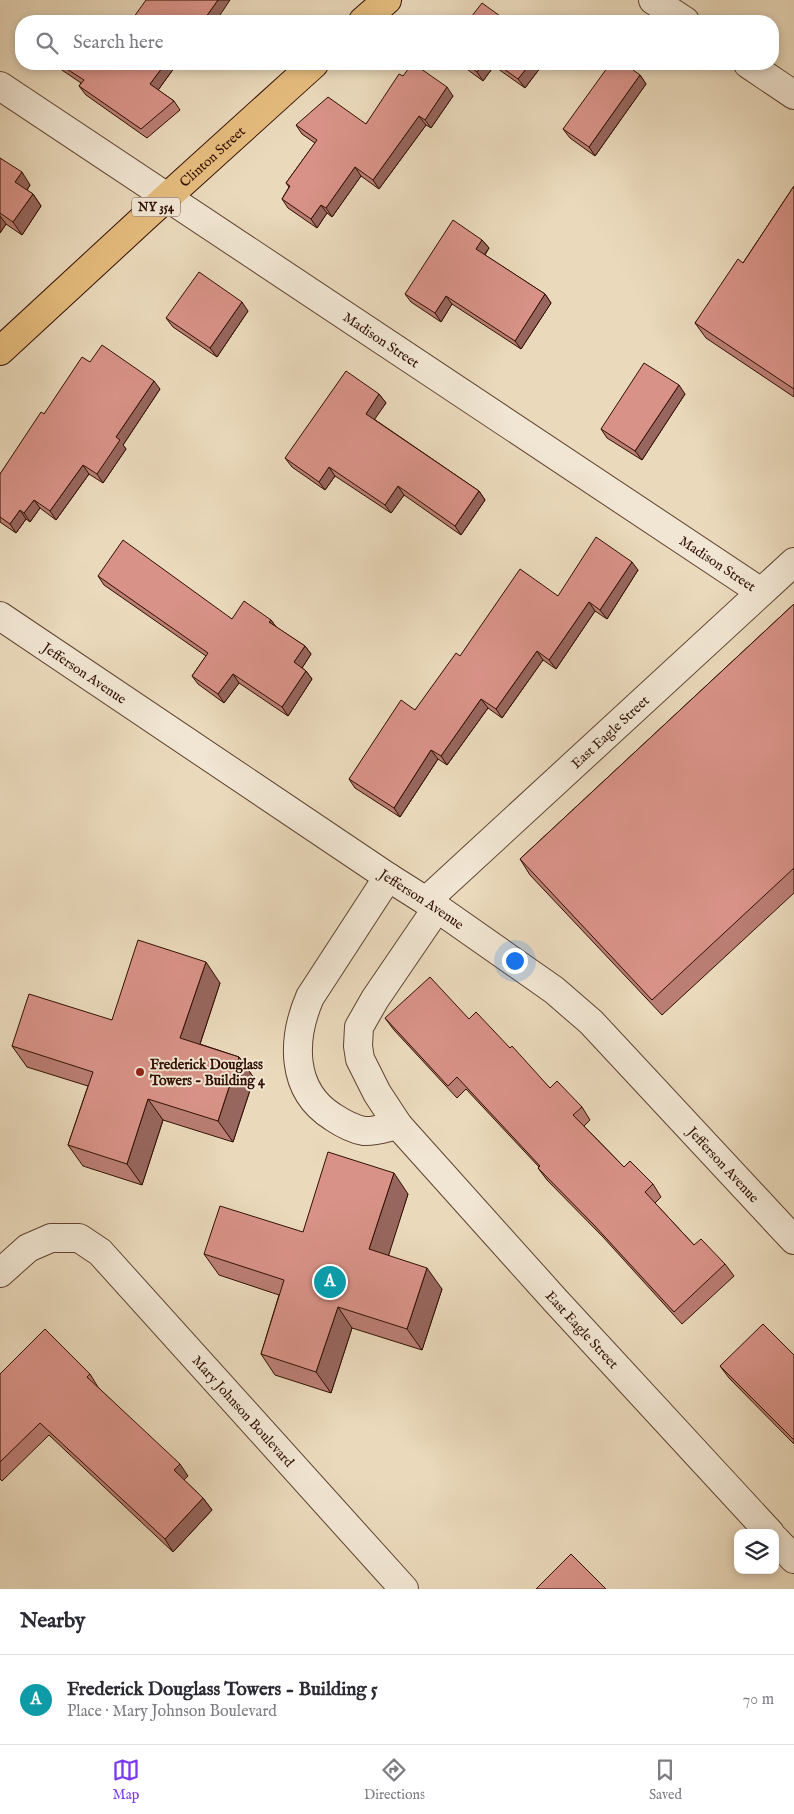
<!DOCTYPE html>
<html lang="en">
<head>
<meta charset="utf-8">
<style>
	:root { --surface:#fff; --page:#f7f7f7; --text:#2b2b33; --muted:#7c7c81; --line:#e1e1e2; --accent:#7c3aed }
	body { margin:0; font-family:"IM FELL English",serif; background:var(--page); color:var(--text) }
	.controls { position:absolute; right:15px; bottom:15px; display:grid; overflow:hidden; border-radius:10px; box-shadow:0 2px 8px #0003 }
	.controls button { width:45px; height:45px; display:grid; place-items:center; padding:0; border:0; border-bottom:1px solid var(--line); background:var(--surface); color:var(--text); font:25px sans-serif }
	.you { position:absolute; left:514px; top:960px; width:18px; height:18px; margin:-12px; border:4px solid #fff; border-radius:50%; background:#1a73e8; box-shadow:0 0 0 8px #1a73e833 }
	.badge { display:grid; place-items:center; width:32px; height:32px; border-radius:50%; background:var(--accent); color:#fff; font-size:16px; font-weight:700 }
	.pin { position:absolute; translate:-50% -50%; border:2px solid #fff; box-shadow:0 1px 5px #0006 }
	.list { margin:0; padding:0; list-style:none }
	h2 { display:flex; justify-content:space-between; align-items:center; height:65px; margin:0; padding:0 20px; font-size:21px }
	h2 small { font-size:16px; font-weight:400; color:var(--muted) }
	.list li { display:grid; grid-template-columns:32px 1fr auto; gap:15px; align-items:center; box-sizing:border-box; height:90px; padding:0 20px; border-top:1px solid var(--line) }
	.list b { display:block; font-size:19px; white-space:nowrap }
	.list p { margin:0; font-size:16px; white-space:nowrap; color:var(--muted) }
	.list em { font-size:16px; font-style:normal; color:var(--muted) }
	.icon { flex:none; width:28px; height:28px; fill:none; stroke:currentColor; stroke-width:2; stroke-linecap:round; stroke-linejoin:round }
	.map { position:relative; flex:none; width:794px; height:1589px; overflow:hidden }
	.search { position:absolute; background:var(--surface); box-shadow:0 2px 8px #0003; left:15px; right:15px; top:15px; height:55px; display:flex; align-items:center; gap:12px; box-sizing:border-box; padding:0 18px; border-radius:20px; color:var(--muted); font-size:19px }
	.sheet { height:155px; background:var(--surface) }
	nav { display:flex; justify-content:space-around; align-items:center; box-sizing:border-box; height:70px; border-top:1px solid var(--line); background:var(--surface); font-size:14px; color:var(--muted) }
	nav a { display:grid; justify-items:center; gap:2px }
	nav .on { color:var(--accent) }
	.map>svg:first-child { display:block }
</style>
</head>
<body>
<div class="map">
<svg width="794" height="1589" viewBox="0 0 794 1589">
	<rect width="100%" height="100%" fill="#ead9bb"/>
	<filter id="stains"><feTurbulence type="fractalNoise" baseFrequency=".004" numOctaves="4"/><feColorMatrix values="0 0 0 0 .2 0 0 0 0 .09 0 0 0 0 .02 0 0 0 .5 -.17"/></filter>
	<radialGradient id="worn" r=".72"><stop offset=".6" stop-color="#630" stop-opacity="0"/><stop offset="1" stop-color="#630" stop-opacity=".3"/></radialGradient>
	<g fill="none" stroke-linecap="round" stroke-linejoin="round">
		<g stroke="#5f4230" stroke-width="30">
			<g id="minor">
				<path d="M653,0L685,21"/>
				<path d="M748,64L794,95"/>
				<path id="s1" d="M0,86L761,592"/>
				<path id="s2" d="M0,616L388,877L437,908L554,990L591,1022L794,1240"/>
				<path d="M388,877L310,997C292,1039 290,1090 333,1117C342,1123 353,1129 364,1131C374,1132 388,1127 398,1125"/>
				<path id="s3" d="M426,901L794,562"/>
				<path id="s4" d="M437,908L375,999L359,1027L358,1046L360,1059L377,1093L398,1125L555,1300L770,1533"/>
				<path id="s5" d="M0,1273L28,1248L51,1238H79L100,1252L404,1589"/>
				<path d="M775,1539L794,1559"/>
			</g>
		</g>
		<g stroke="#310f02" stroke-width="30">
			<g id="major">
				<path d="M363,21L387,0"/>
				<path id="s6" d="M0,351L145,217L314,64"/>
			</g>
		</g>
		<use href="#minor" stroke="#f1e6d3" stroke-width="28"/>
		<use href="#major" stroke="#e5bc7e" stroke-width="28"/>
	</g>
	<path fill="#ba7e74" stroke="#310f02" d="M53,64H177L158,90L174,101L180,110L147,138L86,95L79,86L81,83Z
		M460,64H543L525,88L494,66L483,81Z
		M640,75L646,84L595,156L570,138L563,129Z
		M403,76L453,96L431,128L426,125L379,189L361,176L332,217L327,213L317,228L288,208L282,199L289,187L286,183L315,143L302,134L296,125L366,124Z
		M0,158L30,185L27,190L33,194L41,206L22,235L6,224L0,233Z
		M794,186V397L706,338L695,323L743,263Z
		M482,240L489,248L485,255L545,294L551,303L521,349L452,304L441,322L411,302L405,294Z
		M248,311L217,357L173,327L166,318Z
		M90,362L160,389L123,445L126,449L103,483L89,474L56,520L40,508L30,522L26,519L16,533L0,522V474L44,414Z
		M379,394L386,403L374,419L479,491L485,500L461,535L404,495L391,513L335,476L325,490L292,467L285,458Z
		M685,394L642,460L607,438L601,429Z
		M638,570L607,619L595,611L556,669L543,660L502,718L488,708L447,765L438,759L400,817L355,788L349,779L415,710L460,656L558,596Z
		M98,576L232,619L271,620L276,627L305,646L311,654L302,668L306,671L312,679L288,716L239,683L224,703L198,684L192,676L206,656L104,585Z
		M794,604V893L662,1015L530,875L520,859Z
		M220,983L200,1044L239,1057L254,1078L233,1142L163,1120L142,1185L83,1166L68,1145L88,1086L27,1067L12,1046L112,1020Z
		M385,1018L469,1019L510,1048L550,1088L582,1107L590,1120L584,1126L624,1167L653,1184L661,1197L655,1203L694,1245L725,1264L734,1276L682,1324L603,1237L547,1180L538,1168L539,1167L466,1089L457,1098L394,1030Z
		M408,1194L388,1255L442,1289L422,1350L352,1328L331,1393L275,1375L261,1354L279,1295L219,1275L204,1254L303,1232Z
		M794,1355V1444L729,1378L720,1366Z
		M0,1374H90L98,1387L188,1476L184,1480L203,1498L212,1510L173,1552L49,1435L2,1481L0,1479Z"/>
	<path fill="#97665e" stroke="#310f02" d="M218,0H230L216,21H203Z
		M165,64H177L156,93L150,84Z
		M483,64H492L494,66L483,81L477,72Z
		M530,64H543L525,88L518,79Z
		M640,75L646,84L595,156L589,147Z
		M447,87L453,96L431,128L425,120Z
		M419,116L426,125L379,189L373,180Z
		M355,167L361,176L332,217L326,208Z
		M22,172L30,185L24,194L15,182Z
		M33,194L41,206L22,235L13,222Z
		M321,205L327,213L317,228L311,219Z
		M0,216L6,224L0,233Z
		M482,240L489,248L482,258L476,249Z
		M545,294L551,303L521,349L515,341Z
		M446,296L452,304L441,322L435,313Z
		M242,302L248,311L217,357L210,348Z
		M154,381L160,389L123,445L126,449L103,483L97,474L116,437Z
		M679,385L685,394L642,460L635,451Z
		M379,394L386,403L372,423L366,414Z
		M83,465L89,474L56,520L50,511Z
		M329,467L335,476L325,490L319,482Z
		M398,486L404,495L391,513L385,505Z
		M479,491L485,500L461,535L455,526Z
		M34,500L40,508L30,522L24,513Z
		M20,510L26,519L16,533L10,524Z
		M632,562L638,570L607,619L600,610Z
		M589,602L595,611L556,669L549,660Z
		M271,620L277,628L269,622Z
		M305,646L311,654L300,671L294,662Z
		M537,651L543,660L502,718L496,709Z
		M306,671L312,679L288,716L282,707Z
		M233,674L239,683L224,703L218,694Z
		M481,699L488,708L447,765L441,756Z
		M431,750L438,759L400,817L394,808Z
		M206,962L220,983L195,1059L180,1038Z
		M239,1057L254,1078L233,1142L218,1121Z
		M148,1099L163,1120L142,1185L127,1164Z
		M394,1173L408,1194L384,1270L369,1249Z
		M427,1268L442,1289L422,1350L407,1329Z
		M338,1307L352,1328L331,1393L316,1372Z
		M180,1464L188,1476L182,1482L174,1470Z
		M203,1498L212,1510L173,1552L165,1539Z"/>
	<path fill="#d89287" stroke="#310f02" d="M146,0H218L203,21H197L196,20L195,21H131Z
		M482,3L507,21H468Z
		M59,64H165L150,84L174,101L141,129L79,86L84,80Z
		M412,64H414L447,87L425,120L419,116L373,180L355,167L326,208L321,205L311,219L282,199L290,186L286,183L317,140L296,125L328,97L366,124L399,74L403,76Z
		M466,64H483L477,72Z
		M497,64H530L518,79Z
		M610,64H625L640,75L589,147L563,129Z
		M0,158L22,172L15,182L33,194L13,222L0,213Z
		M794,186V389L695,323L738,259L743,263Z
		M453,220L482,240L476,249L545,294L515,341L446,296L435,313L405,294Z
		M199,272L242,302L210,348L166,318Z
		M102,345L154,381L116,437L120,440L97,474L83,465L50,511L34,500L24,513L20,510L10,524L0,517V474L41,412L44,414L82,357L90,362Z
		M644,363L679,385L635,451L601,429Z
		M346,371L379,394L366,414L479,491L455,526L398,486L385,505L329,467L319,482L285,458Z
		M596,537L632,562L600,610L589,602L549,660L537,651L496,709L481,699L441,756L431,750L394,808L349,779L401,700L415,710L456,653L460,656L520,569L558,596Z
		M123,540L232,619L244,601L271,620L269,622L305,646L294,662L306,671L282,707L233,674L218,694L192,676L208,653L98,576Z
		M794,604V868L652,1000L520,859Z
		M138,940L206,962L180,1038L239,1057L218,1121L148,1099L127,1164L68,1145L93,1072L12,1046L29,994L112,1020Z
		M430,977L469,1019L476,1012L510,1048L512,1046L550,1088L557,1081L582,1107L573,1115L624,1167L630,1161L653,1184L645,1192L694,1245L701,1239L725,1264L674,1312L594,1225L538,1168L540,1166L457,1077L448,1086L385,1018Z
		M328,1152L394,1173L369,1249L427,1268L407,1329L338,1307L316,1372L261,1354L284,1280L204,1254L220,1206L303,1232Z
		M763,1324L794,1355V1440L720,1366Z
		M45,1329L90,1374L87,1377L180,1464L174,1470L203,1498L165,1539L40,1423L0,1462V1374Z
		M571,1554L606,1589H536Z"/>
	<circle fill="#8f2418" stroke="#f1e6d3" stroke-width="2" cx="140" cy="1072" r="5"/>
	<g text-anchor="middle" stroke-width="4" stroke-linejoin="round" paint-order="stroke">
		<rect fill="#f1e6d3" stroke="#6b5041" stroke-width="1" x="132" y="197.5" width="48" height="19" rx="4"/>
		<g font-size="12" font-weight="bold" fill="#310f02">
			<text x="156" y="211">NY 354</text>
		</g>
		<g font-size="14" fill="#310f02" stroke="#f1e6d3">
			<text dy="5" stroke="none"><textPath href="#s6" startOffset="288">Clinton Street</textPath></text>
			<text dy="5" stroke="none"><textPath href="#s1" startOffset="458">Madison Street</textPath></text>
			<text dy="5" stroke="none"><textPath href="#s1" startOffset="862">Madison Street</textPath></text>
			<text dy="5" stroke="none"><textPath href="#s2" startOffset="102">Jefferson Avenue</textPath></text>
			<text dy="5" stroke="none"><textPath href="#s3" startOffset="250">East Eagle Street</textPath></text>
			<text dy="5" stroke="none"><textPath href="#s2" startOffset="508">Jefferson Avenue</textPath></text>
			<text dy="5" stroke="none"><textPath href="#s2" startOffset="912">Jefferson Avenue</textPath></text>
			<text dy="5" stroke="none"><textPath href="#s4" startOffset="526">East Eagle Street</textPath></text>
			<text dy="5" stroke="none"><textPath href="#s5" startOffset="330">Mary Johnson Boulevard</textPath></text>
		</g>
		<g font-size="14" font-weight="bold" fill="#310f02" stroke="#f1e6d3" text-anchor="start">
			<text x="150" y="1069">Frederick Douglass<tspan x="150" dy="16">Towers - Building 4</tspan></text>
		</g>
	</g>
	<rect width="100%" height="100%" filter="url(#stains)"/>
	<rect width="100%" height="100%" fill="url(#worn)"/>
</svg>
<div class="controls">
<button><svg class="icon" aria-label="layers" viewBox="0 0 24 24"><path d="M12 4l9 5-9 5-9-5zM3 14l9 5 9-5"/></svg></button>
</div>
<div class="you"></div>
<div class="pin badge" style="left:330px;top:1282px;background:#0f9aa8">A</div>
<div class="search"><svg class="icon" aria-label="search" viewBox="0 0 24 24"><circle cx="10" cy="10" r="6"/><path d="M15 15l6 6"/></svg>Search here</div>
</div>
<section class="sheet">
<h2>Nearby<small></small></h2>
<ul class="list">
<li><span class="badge" style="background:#0f9aa8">A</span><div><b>Frederick Douglass Towers - Building 5</b><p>Place · Mary Johnson Boulevard</p></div><em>70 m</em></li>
</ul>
</section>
<nav>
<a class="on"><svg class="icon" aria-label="map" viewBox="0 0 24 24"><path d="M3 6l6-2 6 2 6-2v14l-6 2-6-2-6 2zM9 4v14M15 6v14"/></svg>Map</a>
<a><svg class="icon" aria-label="directions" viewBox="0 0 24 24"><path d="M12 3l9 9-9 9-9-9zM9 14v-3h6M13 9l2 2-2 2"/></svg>Directions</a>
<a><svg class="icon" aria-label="saved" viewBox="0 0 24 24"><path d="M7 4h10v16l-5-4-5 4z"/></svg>Saved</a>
</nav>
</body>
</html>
